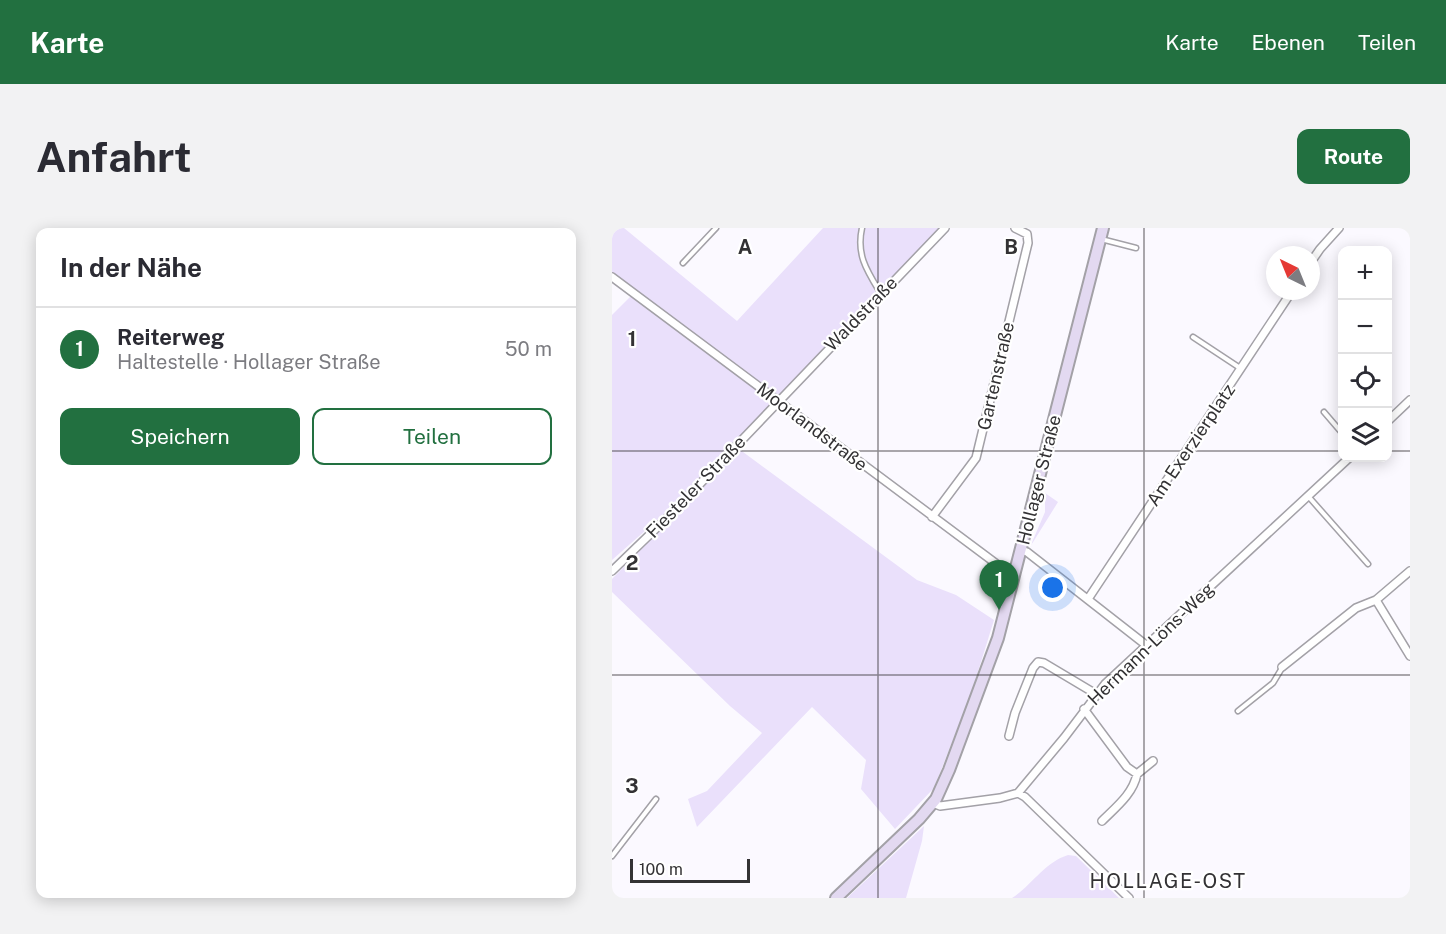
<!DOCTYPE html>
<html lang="de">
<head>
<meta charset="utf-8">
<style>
	:root { --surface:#fff; --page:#f2f2f3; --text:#2b2b33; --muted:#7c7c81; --line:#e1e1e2; --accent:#227040 }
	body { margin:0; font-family:"Public Sans",sans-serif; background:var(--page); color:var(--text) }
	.controls { position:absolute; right:18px; top:18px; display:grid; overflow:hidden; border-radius:12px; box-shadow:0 3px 15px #0003 }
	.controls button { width:54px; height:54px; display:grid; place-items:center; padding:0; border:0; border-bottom:2px solid var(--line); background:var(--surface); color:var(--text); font:30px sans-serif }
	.compass { position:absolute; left:654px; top:18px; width:54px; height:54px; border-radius:50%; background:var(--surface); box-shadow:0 3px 15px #0003; rotate:317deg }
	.scale { position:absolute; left:18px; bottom:15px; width:120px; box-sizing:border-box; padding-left:6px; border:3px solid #333234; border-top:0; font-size:16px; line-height:21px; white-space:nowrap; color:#333234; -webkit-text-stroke:4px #fff; paint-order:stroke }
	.you { position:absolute; left:441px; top:360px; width:21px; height:21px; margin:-15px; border:4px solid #fff; border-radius:50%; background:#1a73e8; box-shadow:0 0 0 9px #1a73e833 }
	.badge { display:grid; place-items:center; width:39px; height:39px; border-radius:50%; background:var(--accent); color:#fff; font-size:20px; font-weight:700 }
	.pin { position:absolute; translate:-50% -50px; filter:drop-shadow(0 2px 3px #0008) }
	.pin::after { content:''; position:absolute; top:32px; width:21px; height:18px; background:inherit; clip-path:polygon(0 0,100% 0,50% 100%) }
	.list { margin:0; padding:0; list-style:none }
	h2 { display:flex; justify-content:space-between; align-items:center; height:78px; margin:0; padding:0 24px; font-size:26px }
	h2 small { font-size:20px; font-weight:400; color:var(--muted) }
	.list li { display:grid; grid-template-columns:39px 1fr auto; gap:18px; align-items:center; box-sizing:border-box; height:84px; padding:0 24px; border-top:2px solid var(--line) }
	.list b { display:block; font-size:22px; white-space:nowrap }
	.list p { margin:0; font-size:20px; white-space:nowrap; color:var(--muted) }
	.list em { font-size:20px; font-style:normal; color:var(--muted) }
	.actions { display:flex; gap:12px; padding:18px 24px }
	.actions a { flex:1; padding:14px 0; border:2px solid var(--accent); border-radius:12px; text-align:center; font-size:21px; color:var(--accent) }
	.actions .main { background:var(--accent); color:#fff }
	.icon { flex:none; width:33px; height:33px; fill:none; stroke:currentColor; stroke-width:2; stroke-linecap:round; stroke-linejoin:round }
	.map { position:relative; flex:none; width:798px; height:670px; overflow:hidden; border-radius:12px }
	header { display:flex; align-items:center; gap:36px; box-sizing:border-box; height:84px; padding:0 30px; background:var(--accent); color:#fff }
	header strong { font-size:28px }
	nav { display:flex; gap:33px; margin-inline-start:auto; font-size:21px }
	.intro { display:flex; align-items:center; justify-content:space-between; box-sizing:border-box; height:144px; padding:0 36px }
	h1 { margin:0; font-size:42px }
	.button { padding:15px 27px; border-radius:12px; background:var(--accent); color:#fff; font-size:21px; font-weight:700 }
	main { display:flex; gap:36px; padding:0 36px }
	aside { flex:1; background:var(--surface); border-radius:12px; box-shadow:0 3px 15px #0003 }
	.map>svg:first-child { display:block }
</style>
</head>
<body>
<header>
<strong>Karte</strong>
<nav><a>Karte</a><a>Ebenen</a><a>Teilen</a></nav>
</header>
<div class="intro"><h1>Anfahrt</h1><a class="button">Route</a></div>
<main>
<aside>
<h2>In der Nähe<small></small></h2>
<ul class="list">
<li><span class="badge">1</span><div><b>Reiterweg</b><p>Haltestelle · Hollager Straße</p></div><em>50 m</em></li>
</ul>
<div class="actions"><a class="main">Speichern</a><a>Teilen</a></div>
</aside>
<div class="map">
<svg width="798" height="670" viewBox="0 0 798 670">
	<rect width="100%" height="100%" fill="#fbf9ff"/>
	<path fill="#eae0fb" d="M0,0H12L125,93L211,0H333L166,173L120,215L52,286L0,332V87L22,65L0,49Z
		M127,221L305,352L344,367L382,392L359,466L322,560L283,601L249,561L254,532L200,479L85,599L76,571L95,563L150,505L118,478L0,364V351Z
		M433,265L446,274L418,319L433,284Z
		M312,598L310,613L294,670H235Z
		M456,627L464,628L507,670H400C420,657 433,634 456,627Z"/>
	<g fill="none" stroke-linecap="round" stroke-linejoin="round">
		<g stroke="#a3a1a7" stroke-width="7">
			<path id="lane" d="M250,0C244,27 255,43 269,66
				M489,11L524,20
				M71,35L104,0
				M581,109L628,140
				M712,184L730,205
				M696,268L756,336
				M626,483L661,455L670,440
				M0,628L44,571"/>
		</g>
		<g stroke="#a3a1a7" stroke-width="10">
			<path id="street" d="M699,34L708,21L727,0
				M0,49L390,340L403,345
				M776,193L798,172
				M320,289L364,230L416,15L415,6L403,0
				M409,322L415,324L534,417
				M0,343L60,285L333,0
				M476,371L680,63
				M764,372L798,428
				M670,439L744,380L764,372L798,343
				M472,481L515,539L525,546L541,533
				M397,508L403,485L421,440L426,434L432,435L484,466
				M406,565L413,569L517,670
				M321,575L328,578L388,570L406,565L452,510L493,456L737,230
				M490,593C504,579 521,566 525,546"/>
		</g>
		<g stroke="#a3a1a7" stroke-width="14">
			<path id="secondary" d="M224,670L307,591L324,571L337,542L386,410L491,0"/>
		</g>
		<use href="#lane" stroke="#fff" stroke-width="4"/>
		<use href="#street" stroke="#fff" stroke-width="7"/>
		<use href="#secondary" stroke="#e3d9f1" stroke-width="10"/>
	</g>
	<path fill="none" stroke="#333234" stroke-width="1.5" stroke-opacity="0.55" d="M266,0V670M532,0V670M0,223H730M776,223H798M0,447H798"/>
	<g text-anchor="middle" stroke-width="4.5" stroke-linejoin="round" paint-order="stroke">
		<g font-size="18" fill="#333234" stroke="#fff">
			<text transform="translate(249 86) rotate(-46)" y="6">Waldstraße</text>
			<text transform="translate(384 148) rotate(-77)" y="6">Gartenstraße</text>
			<text transform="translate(200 199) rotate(37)" y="6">Moorlandstraße</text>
			<text transform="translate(579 217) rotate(-56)" y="6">Am Exerzierplatz</text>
			<text transform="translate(427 252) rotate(-76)" y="6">Hollager Straße</text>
			<text transform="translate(84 259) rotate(-46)" y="6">Fiesteler Straße</text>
			<text transform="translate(539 416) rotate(-44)" y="6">Hermann-Löns-Weg</text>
		</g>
		<g font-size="20" letter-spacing="1.5" fill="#333234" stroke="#fff">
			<text x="556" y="660">HOLLAGE-OST</text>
		</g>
	</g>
	<g font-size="20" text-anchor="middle" font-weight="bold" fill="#333234" stroke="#fff" stroke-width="4.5" stroke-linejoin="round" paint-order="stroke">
		<text x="133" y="26">A</text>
		<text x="399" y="26">B</text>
		<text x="20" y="118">1</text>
		<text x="20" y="342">2</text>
		<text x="20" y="565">3</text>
	</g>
</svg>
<div class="controls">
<button>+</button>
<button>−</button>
<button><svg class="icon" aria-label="locate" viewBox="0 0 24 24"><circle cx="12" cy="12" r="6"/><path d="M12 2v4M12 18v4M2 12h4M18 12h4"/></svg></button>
<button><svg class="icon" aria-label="layers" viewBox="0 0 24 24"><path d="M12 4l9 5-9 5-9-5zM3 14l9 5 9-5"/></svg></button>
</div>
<svg class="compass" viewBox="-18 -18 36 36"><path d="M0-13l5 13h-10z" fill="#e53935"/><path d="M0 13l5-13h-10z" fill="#7c7c81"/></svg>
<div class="scale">100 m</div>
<div class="you"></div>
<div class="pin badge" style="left:387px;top:382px">1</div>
</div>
</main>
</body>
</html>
